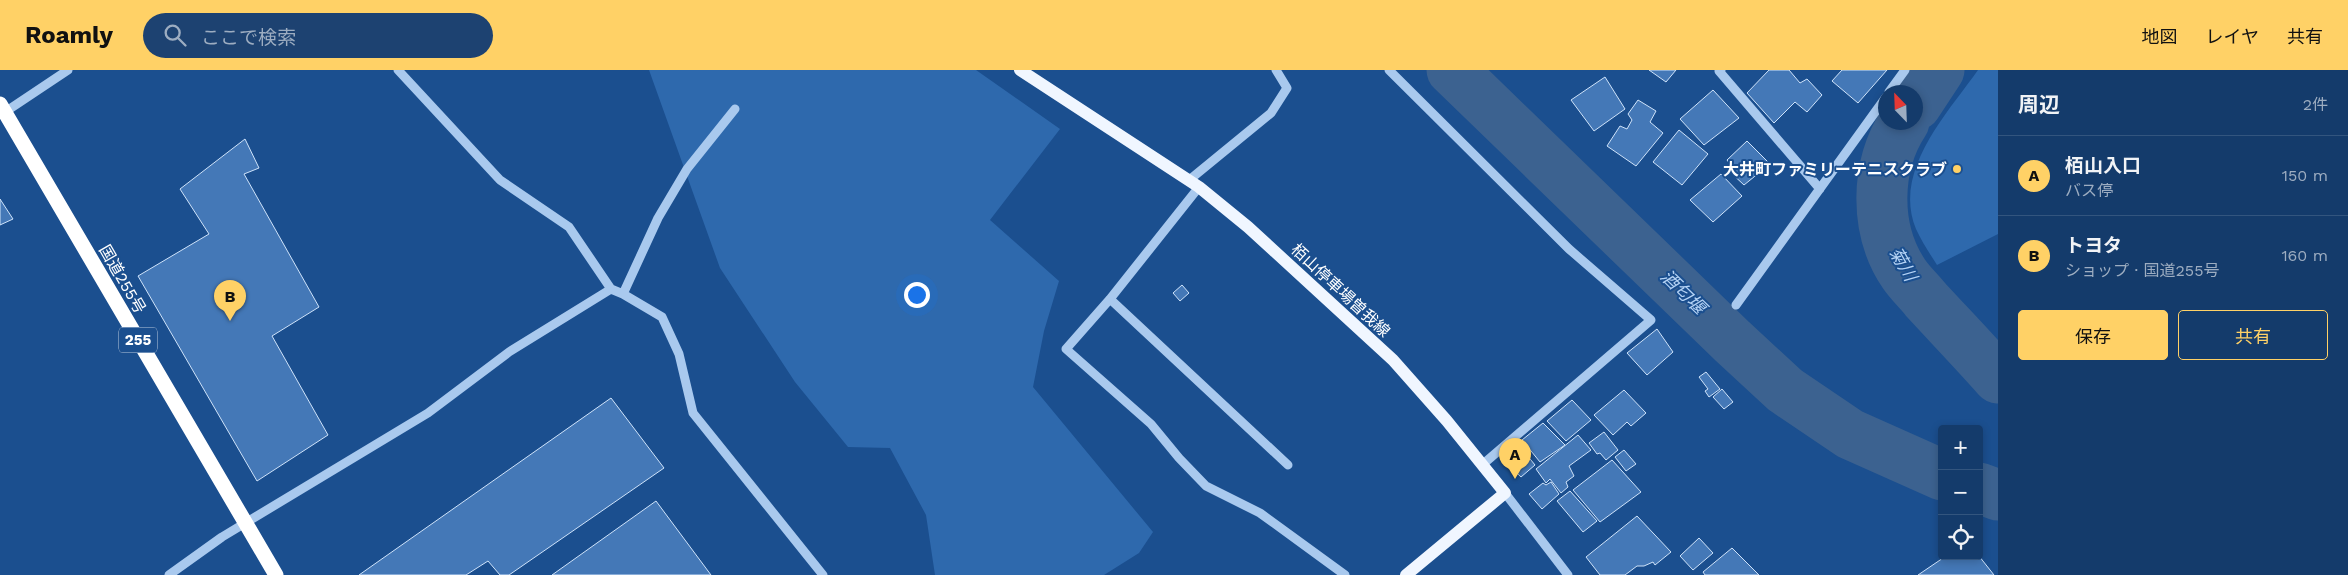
<!DOCTYPE html>
<html lang="ja">
<head>
<meta charset="utf-8">
<style>
	:root { --surface:#143b6b; --page:#1d4271; --text:#f1f3f6; --muted:#9dadc1; --line:#33557e; --accent:#ffd166 }
	body { margin:0; font-family:"Work Sans","Noto Sans JP",sans-serif; background:var(--page); color:var(--text) }
	.controls { position:absolute; right:15px; bottom:15px; display:grid; overflow:hidden; border-radius:5px; box-shadow:0 2px 8px #0003 }
	.controls button { width:45px; height:45px; display:grid; place-items:center; padding:0; border:0; border-bottom:1px solid var(--line); background:var(--surface); color:var(--text); font:25px sans-serif }
	.compass { position:absolute; left:1878px; top:15px; width:45px; height:45px; border-radius:50%; background:var(--surface); box-shadow:0 2px 8px #0003; rotate:337deg }
	.you { position:absolute; left:916px; top:224px; width:18px; height:18px; margin:-12px; border:4px solid #fff; border-radius:50%; background:#1a73e8; box-shadow:0 0 0 8px #1a73e833 }
	.badge { display:grid; place-items:center; width:32px; height:32px; border-radius:50%; background:var(--accent); color:#111; font-size:16px; font-weight:700 }
	.pin { position:absolute; translate:-50% -41px; filter:drop-shadow(0 1px 2px #0008) }
	.pin::after { content:''; position:absolute; top:26px; width:18px; height:15px; background:inherit; clip-path:polygon(0 0,100% 0,50% 100%) }
	.list { margin:0; padding:0; list-style:none }
	h2 { display:flex; justify-content:space-between; align-items:center; height:65px; margin:0; padding:0 20px; font-size:21px }
	h2 small { font-size:16px; font-weight:400; color:var(--muted) }
	.list li { display:grid; grid-template-columns:32px 1fr auto; gap:15px; align-items:center; box-sizing:border-box; height:80px; padding:0 20px; border-top:1px solid var(--line) }
	.list b { display:block; font-size:19px; white-space:nowrap }
	.list p { margin:0; font-size:16px; white-space:nowrap; color:var(--muted) }
	.list em { font-size:16px; font-style:normal; color:var(--muted) }
	.actions { display:flex; gap:10px; padding:15px 20px }
	.actions a { flex:1; padding:11px 0; border:1px solid var(--accent); border-radius:5px; text-align:center; font-size:18px; color:var(--accent) }
	.actions .main { background:var(--accent); color:#111 }
	.icon { flex:none; width:28px; height:28px; fill:none; stroke:currentColor; stroke-width:2; stroke-linecap:round; stroke-linejoin:round }
	.map { position:relative; flex:none; width:1998px; height:505px; overflow:hidden }
	header { display:flex; align-items:center; gap:30px; box-sizing:border-box; height:70px; padding:0 25px; background:var(--accent); color:#111 }
	header strong { font-size:24px }
	nav { display:flex; gap:28px; margin-inline-start:auto; font-size:18px }
	.search { width:350px; height:45px; background:var(--page); display:flex; align-items:center; gap:12px; box-sizing:border-box; padding:0 18px; border-radius:28px; color:var(--muted); font-size:19px }
	main { display:flex }
	aside { flex:1; background:var(--surface) }
	.map>svg:first-child { display:block }
</style>
</head>
<body>
<header>
<strong>Roamly</strong>
<div class="search"><svg class="icon" aria-label="search" viewBox="0 0 24 24"><circle cx="10" cy="10" r="6"/><path d="M15 15l6 6"/></svg>ここで検索</div>
<nav><a>地図</a><a>レイヤ</a><a>共有</a></nav>
</header>
<main>
<div class="map">
<svg width="1998" height="505" viewBox="0 0 1998 505">
	<rect width="100%" height="100%" fill="#1b4f8f"/>
	<path fill="#2e69ad" d="M649,0H976L1060,59L990,150L1059,211L1044,261L1033,317L1153,462L1139,483L1104,505H935L926,445L890,378L848,377L795,312L720,198Z
		M1978,0H1998V164L1937,195C1930,184 1922,172 1916,159C1892,101 1947,44 1978,0Z"/>
	<g fill="none" stroke-linecap="round" stroke-linejoin="round">
		<path stroke="#3c6290" stroke-width="51" d="M1452,0L1732,271L1785,320L1850,364L1942,405
			M1916,35L1939,0
			M1904,52C1875,96 1874,160 1904,204C1910,213 1919,221 1926,230C1950,256 1975,282 1998,308
			M1979,418L1998,425"/>
	</g>
	<path fill="#4478b7" stroke="#cfe3fa" d="M1649,0H1676L1666,12Z
		M1769,0H1789L1800,13L1807,9L1822,25L1807,42L1795,32L1774,53L1747,23Z
		M1842,0H1887L1858,33L1832,11Z
		M1605,7L1625,39L1594,61L1571,30Z
		M1713,20L1739,48L1704,75L1680,49Z
		M1638,30L1656,41L1650,52L1663,63L1636,96L1607,76L1620,56L1627,59L1632,50L1628,44Z
		M1679,60L1708,84L1682,115L1653,92Z
		M245,69L259,98L244,104L319,237L272,266L328,365L257,411L138,206L209,164L180,119Z
		M1747,71L1770,94L1744,115L1729,101L1733,98L1727,90Z
		M1721,104L1742,126L1713,152L1690,130Z
		M0,129L13,149L0,155Z
		M1182,215L1189,223L1180,231L1173,223Z
		M1657,259L1673,282L1647,305L1627,283Z
		M1706,302L1720,319L1709,327L1705,321L1708,319L1699,307Z
		M1722,319L1733,332L1724,339L1713,327Z
		M1624,320L1646,343L1631,356L1627,352L1613,365L1594,345Z
		M611,328L664,398L509,505H500L488,491L466,505H359Z
		M1572,330L1591,350L1566,371L1547,351Z
		M1543,353L1565,375L1540,392L1522,370Z
		M1604,362L1618,380L1606,390L1600,383L1597,384L1589,373Z
		M1578,365L1591,380L1569,396L1574,406L1566,412L1568,417L1561,423L1550,409L1546,413L1536,399Z
		M1518,374L1535,395L1521,407L1501,388Z
		M1624,380L1636,394L1626,401L1615,387Z
		M1612,390L1641,422L1600,452L1573,420Z
		M1551,412L1559,424L1542,439L1529,424L1543,413L1546,415Z
		M1570,421L1597,451L1583,462L1557,431Z
		M656,431L711,505H552Z
		M1637,446L1671,482L1655,495L1653,492L1644,496H1637L1625,505H1600L1586,487Z
		M1699,468L1713,483L1693,500L1680,486Z
		M1732,478L1759,505H1705L1703,502Z
		M1946,486H1979L1994,505H1918Z"/>
	<g fill="none" stroke-linecap="round" stroke-linejoin="round">
		<path stroke="#a9c9ee" stroke-width="9" d="M398,0L500,110L569,157L611,219L623,224L662,247L679,284L693,343L823,505
			M1389,0L1569,179L1651,250L1482,395
			M1721,0L1719,1L1820,119
			M1889,22L1905,0
			M2,44L68,0
			M1188,111L1271,43L1287,18L1276,0
			M1199,117L1110,229L1066,279L1151,354L1179,388L1206,416L1260,443L1345,505
			M623,224L658,148L687,99L735,39
			M1110,229L1288,395
			M1736,235L1886,27
			M1505,423L1568,505
			M169,505L222,467L428,343L509,282L611,219"/>
		<path stroke="#f0f6ff" stroke-width="12" d="M1020,0L1199,117L1248,157L1393,290L1447,351L1505,423L1406,505"/>
		<path stroke="#fff" stroke-width="15" d="M0,34L276,505"/>
	</g>
	<circle fill="#ffd166" stroke="#1b4f8f" stroke-width="2" cx="1957" cy="99" r="5"/>
	<g text-anchor="middle" stroke-width="4" stroke-linejoin="round" paint-order="stroke">
		<rect fill="#1b4f8f" stroke="#bbcadd" stroke-width="1" x="119" y="257.5" width="38" height="25" rx="4"/>
		<g font-size="15" font-weight="bold" fill="#fff">
			<text x="138" y="275">255</text>
		</g>
		<g font-size="16" font-weight="bold" fill="#fff" stroke="#1b4f8f" text-anchor="end">
			<text x="1947" y="105">大井町ファミリーテニスクラブ</text>
		</g>
		<g font-size="16" fill="#fff" stroke="#1b4f8f">
			<text transform="translate(123 209) rotate(60)" y="6">国道255号</text>
			<text transform="translate(1341 220) rotate(43)" y="6">栢山停車場曽我線</text>
		</g>
		<g font-size="18" font-style="italic" fill="#b5d3f5" stroke="#1b4f8f">
			<text transform="translate(1903 194) rotate(60)" y="6">菊川</text>
			<text transform="translate(1683 222) rotate(44)" y="6">酒匂堰</text>
		</g>
	</g>
</svg>
<div class="controls">
<button>+</button>
<button>−</button>
<button><svg class="icon" aria-label="locate" viewBox="0 0 24 24"><circle cx="12" cy="12" r="6"/><path d="M12 2v4M12 18v4M2 12h4M18 12h4"/></svg></button>
</div>
<svg class="compass" viewBox="-18 -18 36 36"><path d="M0-13l5 13h-10z" fill="#e53935"/><path d="M0 13l5-13h-10z" fill="#9dadc1"/></svg>
<div class="you"></div>
<div class="pin badge" style="left:1515px;top:409px">A</div>
<div class="pin badge" style="left:230px;top:251px">B</div>
</div>
<aside>
<h2>周辺<small>2件</small></h2>
<ul class="list">
<li><span class="badge">A</span><div><b>栢山入口</b><p>バス停</p></div><em>150 m</em></li>
<li><span class="badge">B</span><div><b>トヨタ</b><p>ショップ · 国道255号</p></div><em>160 m</em></li>
</ul>
<div class="actions"><a class="main">保存</a><a>共有</a></div>
</aside>
</main>
</body>
</html>
